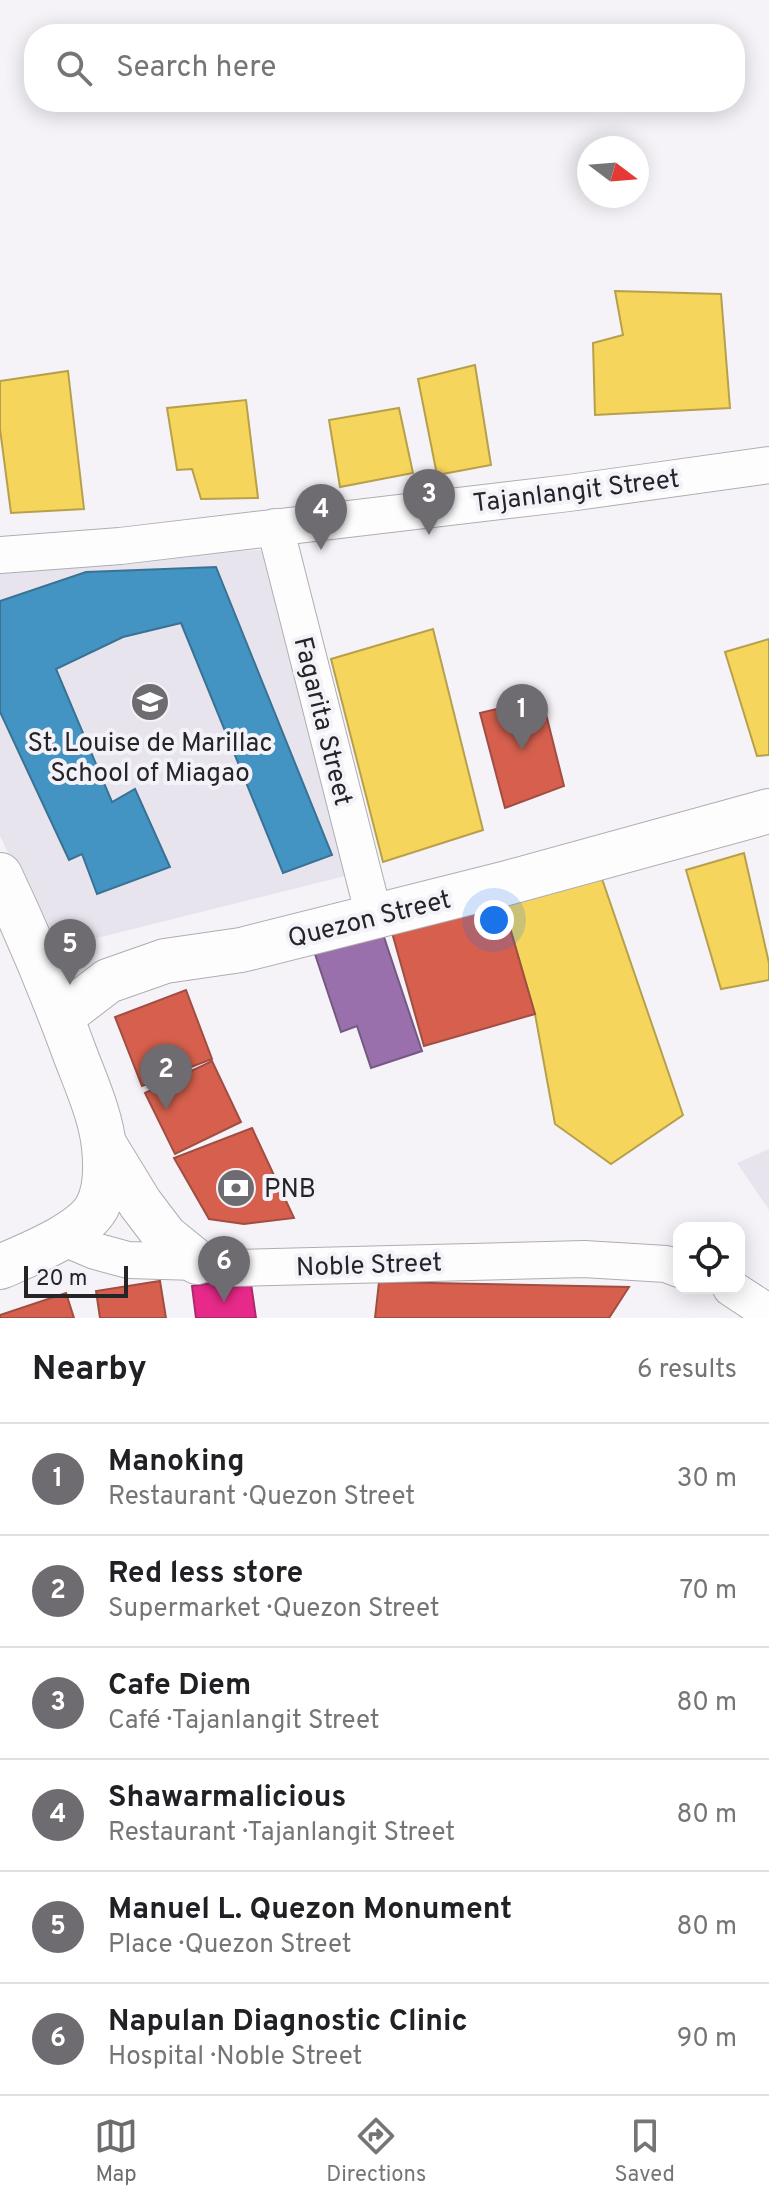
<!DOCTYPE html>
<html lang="en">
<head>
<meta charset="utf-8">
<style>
	:root { --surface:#fff; --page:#f6f6f6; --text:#202124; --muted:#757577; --line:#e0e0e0; --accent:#6e6c70 }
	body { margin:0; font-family:Overpass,sans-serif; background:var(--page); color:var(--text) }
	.controls { position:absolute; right:24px; bottom:24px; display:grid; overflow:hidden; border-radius:16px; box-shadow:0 4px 20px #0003 }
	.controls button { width:72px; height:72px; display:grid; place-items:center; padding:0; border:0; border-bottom:2px solid var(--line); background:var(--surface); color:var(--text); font:40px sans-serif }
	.compass { position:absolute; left:577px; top:136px; width:72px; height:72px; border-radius:50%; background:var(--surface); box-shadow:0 4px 20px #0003; rotate:106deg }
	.scale { position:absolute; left:24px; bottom:20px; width:104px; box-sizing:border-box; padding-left:8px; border:4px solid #252427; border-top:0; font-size:22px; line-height:28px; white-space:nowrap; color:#252427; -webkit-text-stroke:6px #f4f2f9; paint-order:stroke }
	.you { position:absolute; left:494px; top:920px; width:28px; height:28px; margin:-20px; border:6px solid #fff; border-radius:50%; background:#1a73e8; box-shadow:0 0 0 12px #1a73e833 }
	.badge { display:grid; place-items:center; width:52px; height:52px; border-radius:50%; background:var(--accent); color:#fff; font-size:26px; font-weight:700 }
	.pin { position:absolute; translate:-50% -66px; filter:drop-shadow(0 2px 4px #0008) }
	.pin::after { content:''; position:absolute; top:42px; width:28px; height:24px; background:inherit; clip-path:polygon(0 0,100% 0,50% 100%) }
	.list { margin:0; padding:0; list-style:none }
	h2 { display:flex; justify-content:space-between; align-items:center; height:104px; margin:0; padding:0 32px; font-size:34px }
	h2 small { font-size:26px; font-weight:400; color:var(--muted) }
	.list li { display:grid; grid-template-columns:52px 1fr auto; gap:24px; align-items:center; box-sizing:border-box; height:112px; padding:0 32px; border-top:2px solid var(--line) }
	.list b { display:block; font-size:30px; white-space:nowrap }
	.list p { margin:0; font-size:26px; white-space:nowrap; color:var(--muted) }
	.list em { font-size:26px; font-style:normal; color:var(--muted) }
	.icon { flex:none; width:44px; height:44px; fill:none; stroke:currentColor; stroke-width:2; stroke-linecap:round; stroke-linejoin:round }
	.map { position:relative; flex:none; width:769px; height:1318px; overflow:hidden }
	.search { position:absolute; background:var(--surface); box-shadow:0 4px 20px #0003; left:24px; right:24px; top:24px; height:88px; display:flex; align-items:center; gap:20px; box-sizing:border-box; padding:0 28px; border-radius:32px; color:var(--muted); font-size:30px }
	.sheet { height:776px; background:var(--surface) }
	nav { display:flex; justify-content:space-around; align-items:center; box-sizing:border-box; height:112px; border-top:2px solid var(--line); background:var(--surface); font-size:22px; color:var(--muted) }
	nav a { display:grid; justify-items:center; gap:4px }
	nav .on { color:var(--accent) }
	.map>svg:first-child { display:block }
</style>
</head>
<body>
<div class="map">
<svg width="769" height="1318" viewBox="0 0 769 1318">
	<rect width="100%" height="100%" fill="#f5f3f8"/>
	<path fill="#e7e4ee" d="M261,550L345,876L53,949L0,836V567L69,556Z
		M769,1149V1210L737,1163Z"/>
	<path fill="#f6d55c" stroke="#b7a04c" stroke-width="2" d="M615,291L721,294L730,408L595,415L593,343L623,335Z
		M475,365L491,465L437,475L418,379Z
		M68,371L84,509L11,513L0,429V381Z
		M246,400L258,498L201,499L192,469L177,470L167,408Z
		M399,408L413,473L340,487L329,420Z
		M433,629L483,830L383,862L331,659Z
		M769,639V755L757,756L725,652Z
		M744,853L769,963V980L721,989L686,870Z
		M600,873L683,1115L611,1164L555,1124L535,1014L499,890Z"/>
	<path fill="#d6604d" stroke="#a14e42" stroke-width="2" d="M542,698L564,786L505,808L480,713Z
		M499,890L535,1014L424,1046L389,922Z
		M186,990L212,1059L142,1086L115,1017Z
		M212,1061L241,1122L175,1154L145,1093Z
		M252,1128L294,1218L244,1224L209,1219L174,1158Z
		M160,1281L166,1318H100L96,1291Z
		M379,1282L581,1286L629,1287L609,1318H375Z
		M66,1293L74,1318H0V1315Z"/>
	<path fill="#9970ab" stroke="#765983" stroke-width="2" d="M379,922L422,1051L371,1068L357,1026L341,1032L312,945Z"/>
	<path fill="#4393c3" stroke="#3a7294" stroke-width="2" d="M216,567L332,855L283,873L181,623L123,637L56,669L112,802L135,789L170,867L97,894L82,854L69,860L0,712V601L86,572Z"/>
	<path fill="#e7298a" stroke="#ad286c" stroke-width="2" d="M250,1277L256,1318H196L192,1286Z"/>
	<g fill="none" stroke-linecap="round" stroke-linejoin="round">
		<g stroke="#aeadb0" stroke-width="38">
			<path id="minor" d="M275,527L374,916
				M0,555L120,546L569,493L769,465
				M62,1237L95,1251L128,1260L197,1262L236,1268L584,1259L666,1264L679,1269
				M731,1288L769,1313"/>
		</g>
		<g stroke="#aeadb0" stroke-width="46">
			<path id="tertiary" d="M0,875C28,934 53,994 75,1054C86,1083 101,1116 104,1147C106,1166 106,1190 97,1207C82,1234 27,1255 0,1267
				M61,1017L108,981L165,961L241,950L507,883L769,811
				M104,1144L140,1203L165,1236L197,1262"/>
		</g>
		<use href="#minor" stroke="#fefdfe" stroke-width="36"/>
		<use href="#tertiary" stroke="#fefdfe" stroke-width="44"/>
	</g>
	<defs>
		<g id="school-disc" transform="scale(2)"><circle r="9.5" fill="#6e6c70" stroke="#f4f2f9"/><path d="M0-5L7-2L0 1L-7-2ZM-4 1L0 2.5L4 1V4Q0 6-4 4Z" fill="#fff"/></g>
		<g id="bank-disc" transform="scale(2)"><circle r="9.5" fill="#6e6c70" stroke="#f4f2f9"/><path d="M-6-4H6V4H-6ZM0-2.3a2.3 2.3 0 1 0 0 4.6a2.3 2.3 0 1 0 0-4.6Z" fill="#fff"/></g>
	</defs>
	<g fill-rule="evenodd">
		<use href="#school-disc" x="150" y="702"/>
		<use href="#bank-disc" x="236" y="1188"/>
	</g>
	<g text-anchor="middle" stroke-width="8" stroke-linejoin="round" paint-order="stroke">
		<g font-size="26" fill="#252427" stroke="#f4f2f9">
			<text transform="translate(576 490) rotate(-7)" y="9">Tajanlangit Street</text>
			<text transform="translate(324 721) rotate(76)" y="9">Fagarita Street</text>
			<text transform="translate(369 918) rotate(-14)" y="9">Quezon Street</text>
			<text transform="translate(369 1264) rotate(-2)" y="9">Noble Street</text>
		</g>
		<g font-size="26" fill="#252427" stroke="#f4f2f9">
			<text x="150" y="751">St. Louise de Marillac<tspan x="150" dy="30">School of Miagao</tspan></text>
			<text x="264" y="1197" text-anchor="start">PNB</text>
		</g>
	</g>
</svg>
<div class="controls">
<button><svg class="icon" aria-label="locate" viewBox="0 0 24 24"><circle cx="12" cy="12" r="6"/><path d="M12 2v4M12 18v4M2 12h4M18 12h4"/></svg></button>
</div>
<svg class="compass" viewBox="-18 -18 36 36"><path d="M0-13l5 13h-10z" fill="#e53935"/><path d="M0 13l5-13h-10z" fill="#757577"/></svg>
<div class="scale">20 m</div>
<div class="you"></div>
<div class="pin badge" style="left:522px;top:750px">1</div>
<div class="pin badge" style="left:166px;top:1110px">2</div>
<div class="pin badge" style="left:429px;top:535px">3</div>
<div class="pin badge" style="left:321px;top:550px">4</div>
<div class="pin badge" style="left:70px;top:985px">5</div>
<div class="pin badge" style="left:224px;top:1302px">6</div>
<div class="search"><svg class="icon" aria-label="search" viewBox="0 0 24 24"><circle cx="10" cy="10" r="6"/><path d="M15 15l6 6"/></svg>Search here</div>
</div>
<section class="sheet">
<h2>Nearby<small>6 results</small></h2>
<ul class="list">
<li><span class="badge">1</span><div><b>Manoking</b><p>Restaurant · Quezon Street</p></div><em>30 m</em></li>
<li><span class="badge">2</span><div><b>Red less store</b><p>Supermarket · Quezon Street</p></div><em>70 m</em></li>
<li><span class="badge">3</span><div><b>Cafe Diem</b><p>Café · Tajanlangit Street</p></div><em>80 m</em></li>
<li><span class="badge">4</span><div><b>Shawarmalicious</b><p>Restaurant · Tajanlangit Street</p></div><em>80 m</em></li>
<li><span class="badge">5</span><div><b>Manuel L. Quezon Monument</b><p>Place · Quezon Street</p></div><em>80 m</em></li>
<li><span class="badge">6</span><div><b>Napulan Diagnostic Clinic</b><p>Hospital · Noble Street</p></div><em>90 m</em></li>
</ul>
</section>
<nav>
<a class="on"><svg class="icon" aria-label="map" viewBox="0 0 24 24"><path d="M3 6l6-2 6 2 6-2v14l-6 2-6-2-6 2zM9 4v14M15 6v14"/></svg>Map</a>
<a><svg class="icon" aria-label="directions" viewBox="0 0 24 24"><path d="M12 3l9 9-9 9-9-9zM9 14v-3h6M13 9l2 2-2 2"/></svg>Directions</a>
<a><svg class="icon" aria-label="saved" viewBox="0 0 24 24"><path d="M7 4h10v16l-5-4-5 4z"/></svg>Saved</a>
</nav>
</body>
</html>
